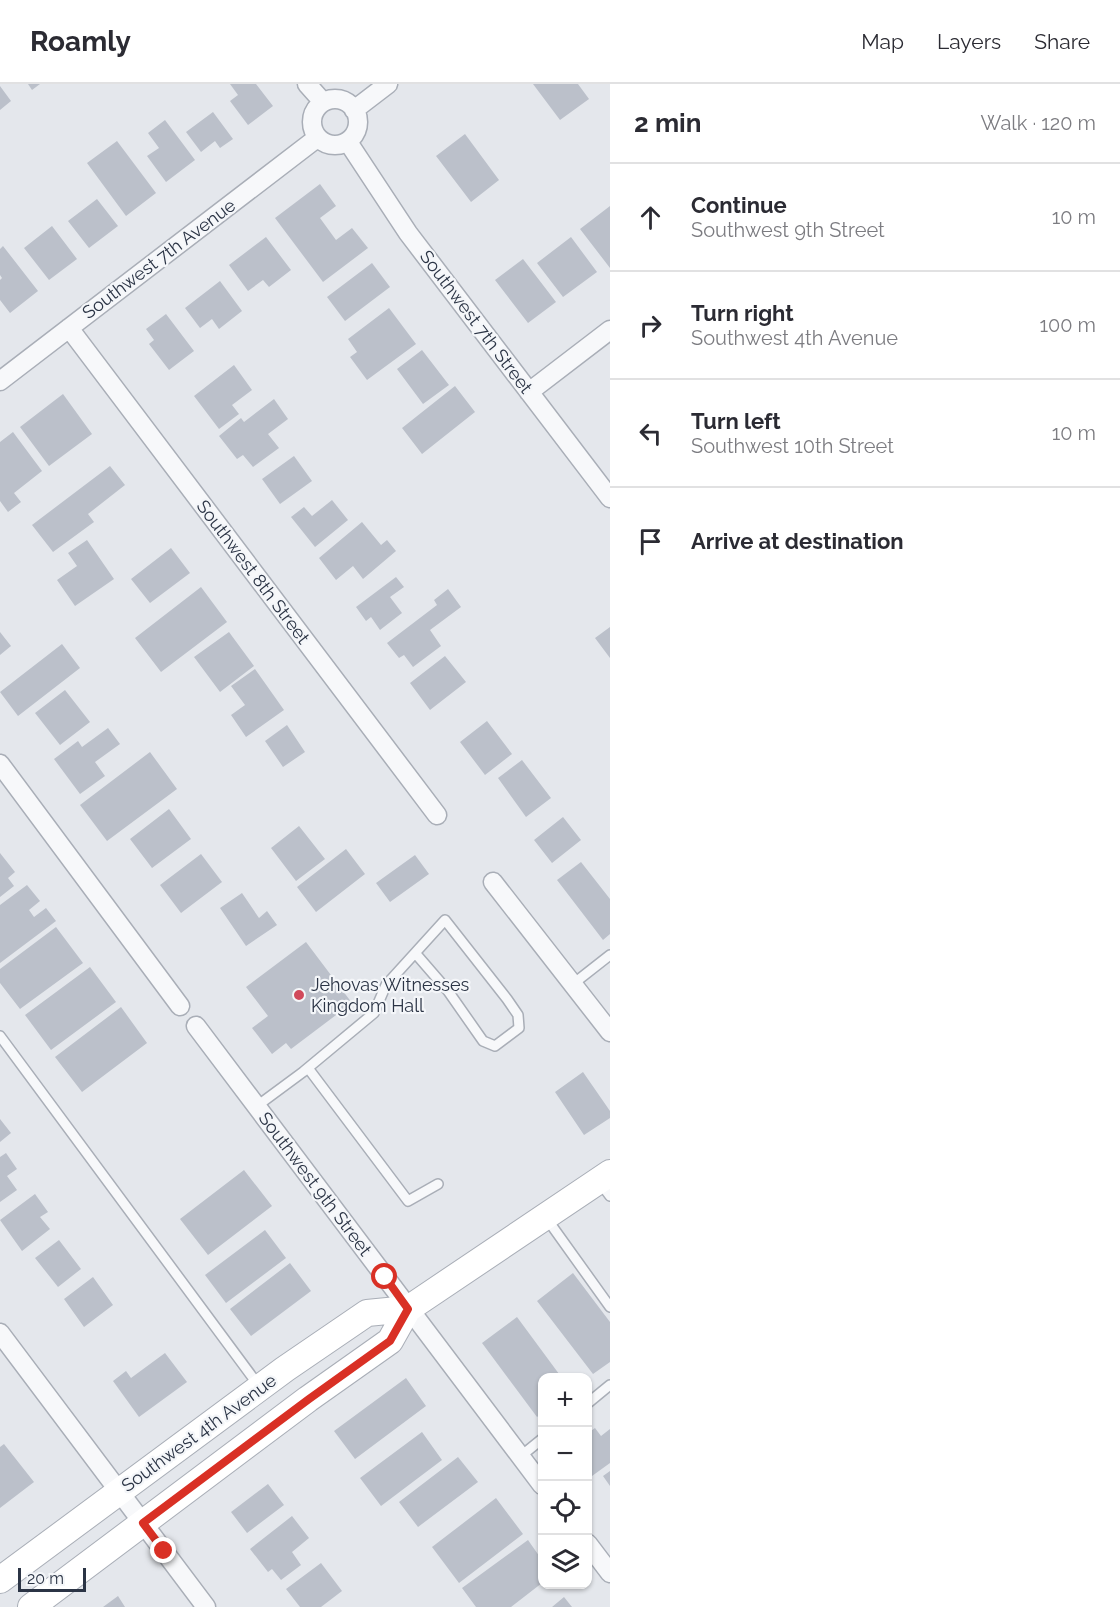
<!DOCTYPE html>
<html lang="en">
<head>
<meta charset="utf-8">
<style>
	:root { --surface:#fff; --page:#f2f2f3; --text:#2b2b33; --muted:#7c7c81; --line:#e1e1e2 }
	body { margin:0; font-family:Raleway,sans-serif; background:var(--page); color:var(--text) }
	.controls { position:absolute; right:18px; bottom:18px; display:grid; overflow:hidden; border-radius:12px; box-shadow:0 2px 4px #0004 }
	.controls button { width:54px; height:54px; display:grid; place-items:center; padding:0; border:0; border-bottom:2px solid var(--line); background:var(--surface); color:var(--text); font:30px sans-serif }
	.scale { position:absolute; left:18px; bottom:15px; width:68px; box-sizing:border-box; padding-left:6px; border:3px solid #2b3445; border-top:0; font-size:16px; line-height:21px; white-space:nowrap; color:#2b3445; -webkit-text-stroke:4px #f4f6f9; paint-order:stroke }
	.stop { position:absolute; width:18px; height:18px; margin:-14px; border:4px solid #d93025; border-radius:50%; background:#fff }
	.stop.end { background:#d93025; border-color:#fff; box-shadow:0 2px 6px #0008 }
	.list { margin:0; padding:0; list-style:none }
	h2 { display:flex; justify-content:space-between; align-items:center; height:78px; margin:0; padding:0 24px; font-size:26px }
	h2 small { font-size:20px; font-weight:400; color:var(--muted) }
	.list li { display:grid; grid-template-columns:39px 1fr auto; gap:18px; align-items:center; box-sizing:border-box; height:108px; padding:0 24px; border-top:2px solid var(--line) }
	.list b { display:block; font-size:22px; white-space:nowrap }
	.list p { margin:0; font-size:20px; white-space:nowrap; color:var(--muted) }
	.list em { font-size:20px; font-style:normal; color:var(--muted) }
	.icon { flex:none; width:33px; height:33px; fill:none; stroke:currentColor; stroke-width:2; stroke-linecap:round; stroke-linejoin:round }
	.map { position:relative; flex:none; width:610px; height:1523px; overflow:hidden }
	header { display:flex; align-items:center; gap:36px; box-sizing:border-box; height:84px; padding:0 30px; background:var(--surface); border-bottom:2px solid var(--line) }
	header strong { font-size:28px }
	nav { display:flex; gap:33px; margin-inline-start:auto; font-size:21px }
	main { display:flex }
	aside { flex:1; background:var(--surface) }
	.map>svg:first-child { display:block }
</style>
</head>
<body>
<header>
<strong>Roamly</strong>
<nav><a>Map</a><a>Layers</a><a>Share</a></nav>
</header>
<main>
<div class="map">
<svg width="610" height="1523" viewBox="0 0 610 1523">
	<rect width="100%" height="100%" fill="#e4e7ec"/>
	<path fill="#bbc0ca" d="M28,0H40L32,6Z
		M230,0H256L273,22L248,41L230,17L238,11Z
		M533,0H578L589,15L560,36Z
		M0,2L11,17L0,26Z
		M213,28L233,55L220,64L215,57L201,68L186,48Z
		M165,36L195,76L166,98L147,72L159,64L148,49Z
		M465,50L499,96L471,118L436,72Z
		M117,57L156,109L126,132L87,79Z
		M320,100L336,122L320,134L336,156L352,144L368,164L323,198L275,134Z
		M97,115L118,142L89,164L68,137Z
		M610,122V184L580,145Z
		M52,142L77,175L49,196L24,164Z
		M266,153L291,186L269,203L263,196L248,207L229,181Z
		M571,153L597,188L563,213L537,179Z
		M3,162L38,207L10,229L0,216V196L2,194L0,191V165Z
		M523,175L556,218L528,239L495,196Z
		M372,179L390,203L345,237L327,213Z
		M220,197L242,227L219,245L212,235L200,244L185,224Z
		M389,224L416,260L367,296L350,273L357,268L348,255Z
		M166,230L194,267L169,286L149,260L154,256L146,245Z
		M422,266L449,301L423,320L397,285Z
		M234,281L252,306L232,321L239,330L219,345L194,312Z
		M455,302L475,328L422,370L402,344Z
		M63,310L92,350L49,382L20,343Z
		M274,315L288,335L268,350L279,364L253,383L243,371L237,375L219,352L241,334L244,338Z
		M13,348L42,387L14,409L21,418L8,428L0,417V358Z
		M294,372L312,397L280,420L262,395Z
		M110,382L125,401L88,430L94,438L53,468L32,441Z
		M332,416L348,436L315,463L291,433L304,423L312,432Z
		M362,438L381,461L387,456L396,467L363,495L353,482L336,496L319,474Z
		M87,456L114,495L75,522L57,496L77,482L68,469Z
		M171,464L190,489L150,519L131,495Z
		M396,493L404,503L390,513L402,529L380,546L371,533L366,537L356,523Z
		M201,503L227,538L161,588L135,554Z
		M448,505L461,523L430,546L441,562L413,583L404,571L399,574L387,559L437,521L434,516Z
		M610,543V574L595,554Z
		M0,548L11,562L0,571Z
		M229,548L254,582L220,608L194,573Z
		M62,560L80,584L18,632L0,608Z
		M445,572L466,598L430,626L410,599Z
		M255,585L284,626L246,653L231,631L245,621L231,602Z
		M65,606L90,638L60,661L35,629Z
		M487,637L512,670L485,691L460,658Z
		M287,641L305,668L283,683L265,657Z
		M108,644L120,660L95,678L105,692L80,710L54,675L78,657L82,663Z
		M150,668L177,705L107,757L80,721Z
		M522,676L551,714L526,733L498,694Z
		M169,725L191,755L152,784L130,755Z
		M563,733L581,756L552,779L534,756Z
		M299,742L325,775L296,797L271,764Z
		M346,765L365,790L316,828L297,803Z
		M0,769L15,788L8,794L14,802L0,813Z
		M201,770L222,798L181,829L160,801Z
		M415,771L429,790L390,818L376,799Z
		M581,778L610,815V850L603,856L557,796Z
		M27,801L40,817L29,826L34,833L46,824L56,837L0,879V821Z
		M242,809L259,834L267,827L277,841L246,862L220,824Z
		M56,843L83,879L20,925L0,899V885Z
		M306,858L352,919L291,965L286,959L272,970L252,944L268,932L246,903Z
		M90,883L116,918L51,966L25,931Z
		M121,923L147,959L82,1008L55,973Z
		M583,988L610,1027V1034L584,1051L555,1008Z
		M0,1035L11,1049L0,1058Z
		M6,1069L17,1085L7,1092L17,1106L0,1118V1073Z
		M244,1086L272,1122L208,1171L180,1135Z
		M35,1110L48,1128L40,1133L50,1145L22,1167L0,1136Z
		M265,1146L286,1174L226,1219L205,1191Z
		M59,1156L81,1185L58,1203L35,1174Z
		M290,1179L311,1207L251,1252L230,1225Z
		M573,1189L610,1238V1278L593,1290L537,1217Z
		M93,1193L113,1221L84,1243L64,1215Z
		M517,1233L562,1294H542V1329L537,1333L482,1259Z
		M165,1269L187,1298L139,1333L113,1297L126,1287L131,1294Z
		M406,1294L426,1322L355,1375L334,1347Z
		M595,1344L601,1352L610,1345V1379L592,1392L588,1385V1349Z
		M422,1348L442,1376L381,1422L360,1394Z
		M4,1360L34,1398L0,1424V1363Z
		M458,1373L478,1398L418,1443L399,1418Z
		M610,1387V1402L603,1392Z
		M268,1400L284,1421L247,1449L231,1428Z
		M496,1414L523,1450L459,1499L432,1463Z
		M292,1432L309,1454L292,1468L301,1481L281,1496L272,1485L268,1488L250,1465Z
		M528,1456L542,1476V1499L511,1523H476L462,1504Z
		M321,1479L342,1507L321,1523H300L286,1505Z
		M118,1512L125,1523H103Z
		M564,1513L572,1523H552Z"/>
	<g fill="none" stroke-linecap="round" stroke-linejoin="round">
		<g stroke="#a9aeb7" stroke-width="12">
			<path id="lane" d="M573,900L610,871
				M0,952L259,1302
				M308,984L408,1117L438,1100
				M257,1022L303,988L374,929L386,901L445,836L507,915L518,931L519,944L495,962L483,957L448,907L416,870
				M599,1097L610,1112
				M547,1135L610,1223
				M588,1319L610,1301
				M521,1372L542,1355"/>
		</g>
		<g stroke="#a9aeb7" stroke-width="21">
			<path id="street" d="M307,0L323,18
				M312 38a23 23 0 1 1 46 0a23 23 0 1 1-46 0Z
				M354,26L388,0
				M348,58L408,149L610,414
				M69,244L437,731
				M0,297L317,54
				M529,308L610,246
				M0,680L180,922
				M493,798L610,948
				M196,942L542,1401
				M0,1249L206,1523
				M588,1460L610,1489"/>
		</g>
		<g stroke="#a9aeb7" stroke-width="28">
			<path id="secondary" d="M0,1496L285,1285L367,1229L408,1225
				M31,1523L308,1315L390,1257L408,1225L610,1089"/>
		</g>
		<use href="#lane" stroke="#f7f8fa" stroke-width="9"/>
		<use href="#street" stroke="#f7f8fa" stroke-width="18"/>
		<use href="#secondary" stroke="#fff" stroke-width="26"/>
	</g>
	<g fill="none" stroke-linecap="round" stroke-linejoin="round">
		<path stroke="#d93025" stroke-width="8" d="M164,1467L143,1439L309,1315L390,1257L408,1225L385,1193"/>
	</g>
	<circle fill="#d1495b" stroke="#f4f6f9" stroke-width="2" cx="299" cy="911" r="6"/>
	<g text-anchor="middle" stroke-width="4.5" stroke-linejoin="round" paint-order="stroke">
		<g font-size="18" fill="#2b3445" stroke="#f4f6f9">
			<text transform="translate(159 175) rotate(-37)" y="6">Southwest 7th Avenue</text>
			<text transform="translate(476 238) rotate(53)" y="6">Southwest 7th Street</text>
			<text transform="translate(253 488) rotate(53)" y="6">Southwest 8th Street</text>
			<text transform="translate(315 1100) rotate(53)" y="6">Southwest 9th Street</text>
			<text transform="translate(199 1349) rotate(-36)" y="6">Southwest 4th Avenue</text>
		</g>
		<g font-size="18" fill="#2b3445" stroke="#f4f6f9" text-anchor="start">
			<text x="311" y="907">Jehovas Witnesses<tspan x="311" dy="21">Kingdom Hall</tspan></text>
		</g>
	</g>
</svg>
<div class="controls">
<button>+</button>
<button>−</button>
<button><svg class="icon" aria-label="locate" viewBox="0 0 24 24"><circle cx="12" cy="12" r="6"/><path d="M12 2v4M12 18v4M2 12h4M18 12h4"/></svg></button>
<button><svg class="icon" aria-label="layers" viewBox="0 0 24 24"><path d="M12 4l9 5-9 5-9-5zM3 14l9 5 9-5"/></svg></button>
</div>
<div class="scale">20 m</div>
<div class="stop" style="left:385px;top:1193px"></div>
<div class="stop end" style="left:164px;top:1467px"></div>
</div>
<aside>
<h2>2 min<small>Walk · 120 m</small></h2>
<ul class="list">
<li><svg class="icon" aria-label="ahead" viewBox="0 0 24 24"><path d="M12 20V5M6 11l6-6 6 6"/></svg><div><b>Continue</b><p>Southwest 9th Street</p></div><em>10 m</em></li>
<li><svg class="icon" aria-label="right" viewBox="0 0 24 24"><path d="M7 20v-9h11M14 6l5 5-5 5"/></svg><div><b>Turn right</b><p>Southwest 4th Avenue</p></div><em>100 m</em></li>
<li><svg class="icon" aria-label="left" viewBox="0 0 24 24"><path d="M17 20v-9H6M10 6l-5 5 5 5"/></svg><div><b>Turn left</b><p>Southwest 10th Street</p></div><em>10 m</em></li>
<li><svg class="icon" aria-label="arrive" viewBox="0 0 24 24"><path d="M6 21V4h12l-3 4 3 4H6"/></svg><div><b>Arrive at destination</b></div></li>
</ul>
</aside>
</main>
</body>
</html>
